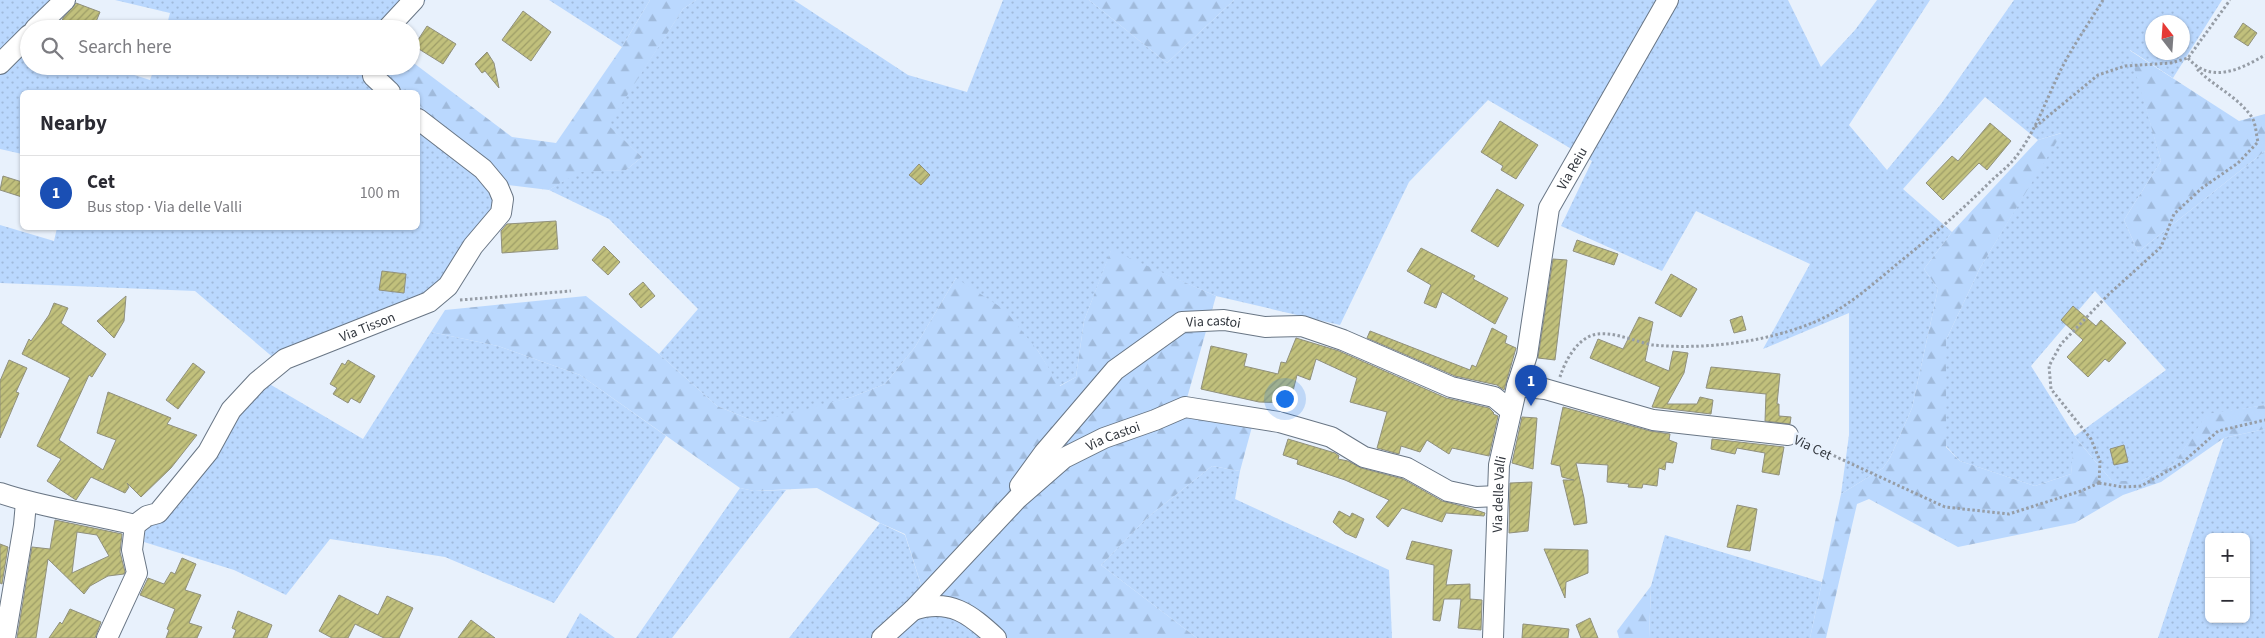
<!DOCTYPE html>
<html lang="en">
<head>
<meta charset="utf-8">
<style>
	:root { --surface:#fff; --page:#f7f7f7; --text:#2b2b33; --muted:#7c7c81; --line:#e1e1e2; --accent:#787519 }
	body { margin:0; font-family:"Source Sans 3",sans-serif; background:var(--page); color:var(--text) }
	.controls { position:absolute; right:15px; bottom:15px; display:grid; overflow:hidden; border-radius:8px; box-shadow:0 1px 4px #0004 }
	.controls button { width:45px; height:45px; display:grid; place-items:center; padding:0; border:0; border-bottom:1px solid var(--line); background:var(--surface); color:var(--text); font:25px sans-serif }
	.compass { position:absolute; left:2145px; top:15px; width:45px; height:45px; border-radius:50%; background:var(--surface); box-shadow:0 1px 4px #0004; rotate:343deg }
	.you { position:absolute; left:1284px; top:398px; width:18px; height:18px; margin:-12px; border:4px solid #fff; border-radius:50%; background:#1a73e8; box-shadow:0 0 0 8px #1a73e833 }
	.badge { display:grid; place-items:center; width:32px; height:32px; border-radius:50%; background:var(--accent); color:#fff; font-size:16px; font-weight:700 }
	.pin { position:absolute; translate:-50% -41px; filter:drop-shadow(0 1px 2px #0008) }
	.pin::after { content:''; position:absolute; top:26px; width:18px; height:15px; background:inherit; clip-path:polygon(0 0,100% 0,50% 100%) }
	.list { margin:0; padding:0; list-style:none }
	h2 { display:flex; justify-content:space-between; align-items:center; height:65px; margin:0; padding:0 20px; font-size:21px }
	h2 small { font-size:16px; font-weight:400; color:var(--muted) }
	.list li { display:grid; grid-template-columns:32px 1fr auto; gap:15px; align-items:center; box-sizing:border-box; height:75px; padding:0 20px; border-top:1px solid var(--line) }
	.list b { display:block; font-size:19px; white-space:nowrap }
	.list p { margin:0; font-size:16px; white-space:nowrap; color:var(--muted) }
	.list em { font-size:16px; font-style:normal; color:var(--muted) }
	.icon { flex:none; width:28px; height:28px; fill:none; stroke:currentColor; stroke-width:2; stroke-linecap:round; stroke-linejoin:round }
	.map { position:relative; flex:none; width:2265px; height:638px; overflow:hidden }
	.search { position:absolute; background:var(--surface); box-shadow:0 1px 4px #0004; left:20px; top:20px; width:400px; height:55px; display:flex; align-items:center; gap:12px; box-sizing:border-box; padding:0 18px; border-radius:28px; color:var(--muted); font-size:19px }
	.panel { position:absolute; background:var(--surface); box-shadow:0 1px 4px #0004; left:20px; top:90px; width:400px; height:140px; border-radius:8px }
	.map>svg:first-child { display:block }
</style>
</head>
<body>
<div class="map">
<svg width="2265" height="638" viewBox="0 0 2265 638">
	<defs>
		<pattern id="grass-dots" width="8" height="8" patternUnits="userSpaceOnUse" patternTransform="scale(1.25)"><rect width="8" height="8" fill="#bad8fe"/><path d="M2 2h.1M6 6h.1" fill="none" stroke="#a0badb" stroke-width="1.8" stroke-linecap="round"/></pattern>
		<pattern id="forest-firs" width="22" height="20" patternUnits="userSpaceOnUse" patternTransform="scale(1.25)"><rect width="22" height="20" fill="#bad8fe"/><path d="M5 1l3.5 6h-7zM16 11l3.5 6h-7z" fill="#a0badb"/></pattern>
		<pattern id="building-hatch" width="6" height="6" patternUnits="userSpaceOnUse" patternTransform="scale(1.25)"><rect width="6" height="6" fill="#c1c07c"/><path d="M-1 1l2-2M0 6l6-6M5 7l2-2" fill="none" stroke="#9d9d67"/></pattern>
	</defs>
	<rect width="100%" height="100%" fill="#e8f1fc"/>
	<path fill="url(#grass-dots)" fill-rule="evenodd" d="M0,0H72L29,42V66H106L150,80L155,66H385L386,81L395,83L405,92H22V154L0,149Z
		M115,0H426L397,29H166L170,13Z
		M549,0H650L622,47Z
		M696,0H794L908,75L967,92L1003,0H1089L1167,63L1234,0H1788L1821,67L1855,30L1877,0H1930L1849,125L1887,170L1941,104L2014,0H2222L2173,78L2130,50L2161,161L2124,220L2138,252L2265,151V405L2207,415L2173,465L2141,481H2112L2075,437L2071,474L2035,486L1960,461L1946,446V340L1980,268L2061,133L2038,140L1985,97L1903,189L1952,232L1924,269L1938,289L1912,408L1890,458L1883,468L1841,494L1849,435V313L1763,349L1810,264L1696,211L1662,271L1561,226L1592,161L1488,100L1409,182L1340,325L1216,296L1111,251L1084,321L1076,377L1059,386L1038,351L956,278L915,347L885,384L852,397L800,412L756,422L717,406L659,354L698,309L609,219L549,190L579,171L626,170L642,157L607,125L683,9ZM2152,22H2182V52H2152ZM2095,291L2166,370L2075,436L2031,366Z
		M418,104L507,185L430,308L275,359L195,291L0,283V225L54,241L57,228H418Z
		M431,332L498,346L580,375L666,436L554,603L445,557L330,539L286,595L234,570L144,542L147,516L266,382L363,439Z
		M2265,429V638H2158L2224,438ZM2209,537H2246V619H2209Z
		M1212,466L1240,471L1235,499L1389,570L1392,638H1197L1101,565L1148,517Z
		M740,488L754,491L786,490L672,638H636Z
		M880,523L905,535L929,610L979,630L987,638H789Z
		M1665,535L1822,582L1810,638H1649L1651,586Z
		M580,613L615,638H566Z"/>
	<path fill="url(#forest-firs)" d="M650,0H696L683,9L608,125L642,157L626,170L579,172L549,190L507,185L418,104V92H405L395,83L386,81L385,66H411V61L512,137L556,143L622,47Z
		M1089,0H1234L1167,63Z
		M2129,50L2239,121L2265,114V151L2138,252L2124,220L2161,161Z
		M2062,133L1980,268L1946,340V447L1960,461L2035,486L2071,474L2074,436L2112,481H2141L2173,465L2207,414L2265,405V429L2224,438L2161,482L2123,495L2075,523L1958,547L1869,499L1857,504L1826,638H1810L1841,494L1883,468L1890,458L1912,408L1938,289L1924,269L1952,232L2038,140Z
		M1111,250L1216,296L1187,398L1256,412L1240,471L1212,466L1148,517L1101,565L1197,638H987L979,630L929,610L905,534L880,523L817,488L754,491L740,488L580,375L498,346L431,332L445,310L586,296L659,354L717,406L756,422L852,397L885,384L915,347L956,278L1005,310L1038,351L1060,386L1076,377L1084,321Z
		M1651,586L1649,638H1619L1617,631Z"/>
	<path fill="url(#building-hatch)" stroke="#90907c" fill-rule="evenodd" d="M76,3L100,12L93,29H59L63,18Z
		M523,11L551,32L531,61L502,40Z
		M2243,23L2257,33L2248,46L2234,37Z
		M427,26L456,44L443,64L414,46Z
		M487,52L494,63L499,88L485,71L482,73L475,64Z
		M1500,121L1538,145L1516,179L1501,170L1503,166L1481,152Z
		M1990,123L2011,141L1987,170L1979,163L1943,200L1926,183L1952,156L1958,161Z
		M919,164L930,175L921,185L909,175Z
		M3,176L22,182V197L0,190Z
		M1497,189L1524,205L1498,247L1471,231Z
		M556,221L558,249L502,253L501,231L507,224Z
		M1577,240L1618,254L1614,265L1573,251Z
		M604,246L620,262L608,275L592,260Z
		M1421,248L1475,276L1473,279L1508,298L1495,324L1442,292L1436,308L1424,303L1431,285L1407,271Z
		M1553,259L1567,260L1555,360L1538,358Z
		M382,271L406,274L404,293L379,290Z
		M1671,274L1697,289L1681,317L1655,303Z
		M643,282L655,296L641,308L629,294Z
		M126,296L124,321L114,338L97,321Z
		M54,303L68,308L61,323L106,354L92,377L89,375L59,440L103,470L116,440L97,433L108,392L171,418L167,424L197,435L171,468L141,497L127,483L129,487L125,493L91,477L76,500L47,481L61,459L37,446L70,378L22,354L29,339L31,341L49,315Z
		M2073,306L2096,326L2101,320L2126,343L2109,362L2105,359L2088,377L2067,357L2083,340L2061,320Z
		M1742,316L1746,330L1734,333L1730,320Z
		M1639,317L1653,322L1645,361L1669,371L1673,351L1688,353L1684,373L1667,404H1697L1700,397L1713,400L1711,414L1652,407L1660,387L1590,358L1598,339L1623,349Z
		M1492,328L1507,336L1505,343L1516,348L1504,390L1497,385L1455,376L1367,338L1370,331L1470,370L1472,365L1476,367Z
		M1296,338L1339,351L1446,398L1489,408L1494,413L1493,414L1498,416L1489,456L1452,448L1449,454L1427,440L1420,452L1401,446L1399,454L1377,448L1387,412L1350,402L1357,378L1316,359L1310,380L1297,375L1290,403L1259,402L1201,389L1211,346L1247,354L1244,366L1278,374L1281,362L1286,363Z
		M9,360L27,368L16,392L19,393L0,438V381Z
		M348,360L375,376L360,403L351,398L348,403L333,394L337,388L330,384L342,363L345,365Z
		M193,363L205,372L178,409L166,400Z
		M1711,367L1780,374L1777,404H1779V416L1791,417L1790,424L1765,421L1766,394L1706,388Z
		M1563,407L1650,431L1670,434L1669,440L1677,443L1673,463L1666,462L1665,470L1659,468L1657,486L1643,484L1642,488L1628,487L1629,484L1607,482L1608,465L1576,463L1584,498L1587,523L1574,525L1563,480H1574L1562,477L1560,466L1551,464Z
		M1522,417L1537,418L1533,469L1512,463Z
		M1288,439L1335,453L1339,456L1338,459L1348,461L1361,468L1403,479L1442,501L1473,509L1485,513L1484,516L1446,513L1442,522L1402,508L1388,527L1376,517L1389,500L1345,480L1297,464L1298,460L1283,455Z
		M1712,439L1784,447L1779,475L1762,472L1765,453L1737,448L1735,454L1711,449Z
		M2124,445L2128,462L2114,465L2110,449Z
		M1532,482L1528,531L1509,533L1510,483Z
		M1737,505L1757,509L1750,551L1727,547Z
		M1339,511L1350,517L1352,513L1364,519L1356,538L1345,533L1333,522Z
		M55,520L122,534L120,552L125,572L124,574L108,576L90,586L84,594L48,559L36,638H17L32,547L50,549ZM77,532L97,535L109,556L72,573Z
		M1412,541L1452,550L1446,585L1470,584V599L1482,600L1481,630L1458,628L1461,599H1444L1440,621L1433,620L1434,565L1406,559Z
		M0,544L8,547L2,584L0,583Z
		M1544,549L1588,550V573L1566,582L1565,598Z
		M182,558L196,564L185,590L201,595L189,623L202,627L197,638H166L169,630L167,629L175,609L140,595L148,578L164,584L171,572L175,574Z
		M339,595L378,615L387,596L413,608L399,638H384L355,624L348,638H332L319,631Z
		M70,609L101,622L95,638H49L60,622L62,624Z
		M238,611L272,625L267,638H233L236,630L232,628Z
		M1590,618L1598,638H1581L1576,625Z
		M471,620L495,638H458Z
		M1523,624L1569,629L1568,638H1522Z"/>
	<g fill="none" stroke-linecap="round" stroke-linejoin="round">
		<g stroke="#697685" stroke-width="22">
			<g id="minor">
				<path d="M35,29L65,0"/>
				<path d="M387,29L414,0"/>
				<path d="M0,64L29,35"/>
				<path d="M372,66L373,76L390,92"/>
				<path d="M1517,386L1545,389L1653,420L1788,435"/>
				<path id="s1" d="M1020,486L1044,453L1115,370L1182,322L1224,320L1265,327L1302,326L1343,340L1451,387L1494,397L1511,411"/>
				<path d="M0,493C43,508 90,513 135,525"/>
				<path id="s2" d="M135,525L147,516L158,513L208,452L231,410L257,382L285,359L429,302L448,286L473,246L501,213L503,199L498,187L483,169L418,119"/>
				<path d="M913,610C950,598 970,614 996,638"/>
				<path d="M5,638L24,525L26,502"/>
				<path d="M107,638L137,573L132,550L135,525"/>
				<path id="s3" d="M882,638L913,610L1017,499L1064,458L1104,438L1155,420L1185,407L1279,422L1331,437L1364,457L1407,468L1448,491L1476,497L1498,496"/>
				<path id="s4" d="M1493,638L1499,465L1517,386L1527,355L1549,208L1668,0"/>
			</g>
		</g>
		<path stroke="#969da6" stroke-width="3" stroke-dasharray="2.5 2.5" stroke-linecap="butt" d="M2188,58C2210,84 2240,70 2265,55
			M2035,127L2098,75L2125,66L2171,63L2188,58L2230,0
			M460,300L571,291
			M1560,377C1565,361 1578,336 1598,334C1616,332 1636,342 1653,345C1705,350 1768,342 1817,321C1850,306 1875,282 1902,260C1933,235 1962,210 1990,182C1998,174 2008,167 2015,158C2034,134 2044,105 2057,78C2069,51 2088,25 2103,0
			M1802,441L1945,507L2009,514L2081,491L2099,483
			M2099,483L2100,461L2091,439L2051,389L2049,366L2061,344L2108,295L2161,247L2174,214L2202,188L2238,163L2258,142C2256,135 2256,122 2251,116C2237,96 2213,86 2197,69
			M2099,483L2123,487L2141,486L2182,463L2218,431L2265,420"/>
		<use href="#minor" stroke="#fff" stroke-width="20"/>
	</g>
	<g text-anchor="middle" stroke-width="5" stroke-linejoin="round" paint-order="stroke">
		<g font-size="14" fill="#32373e" stroke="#e8f1fc">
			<text dy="5" stroke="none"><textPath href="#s4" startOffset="481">Via Reiu</textPath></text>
			<text dy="5" stroke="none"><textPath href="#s1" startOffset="264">Via castoi</textPath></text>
			<text dy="5" stroke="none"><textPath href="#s2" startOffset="316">Via Tisson</textPath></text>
			<text dy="5" stroke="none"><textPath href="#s3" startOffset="310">Via Castoi</textPath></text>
			<text transform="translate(1813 447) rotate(25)" y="5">Via Cet</text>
			<text dy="5" stroke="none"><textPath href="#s4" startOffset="144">Via delle Valli</textPath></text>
		</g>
	</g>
</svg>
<div class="controls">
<button>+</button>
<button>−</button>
</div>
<svg class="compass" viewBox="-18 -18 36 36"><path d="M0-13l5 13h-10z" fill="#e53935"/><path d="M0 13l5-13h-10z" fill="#7c7c81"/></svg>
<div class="you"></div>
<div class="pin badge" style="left:1531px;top:406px;background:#1a4fb4">1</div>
<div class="search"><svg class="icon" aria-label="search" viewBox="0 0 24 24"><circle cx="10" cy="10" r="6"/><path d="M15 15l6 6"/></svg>Search here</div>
<section class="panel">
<h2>Nearby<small></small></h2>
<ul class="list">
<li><span class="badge" style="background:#1a4fb4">1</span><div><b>Cet</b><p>Bus stop · Via delle Valli</p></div><em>100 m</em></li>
</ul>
</section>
</div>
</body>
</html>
